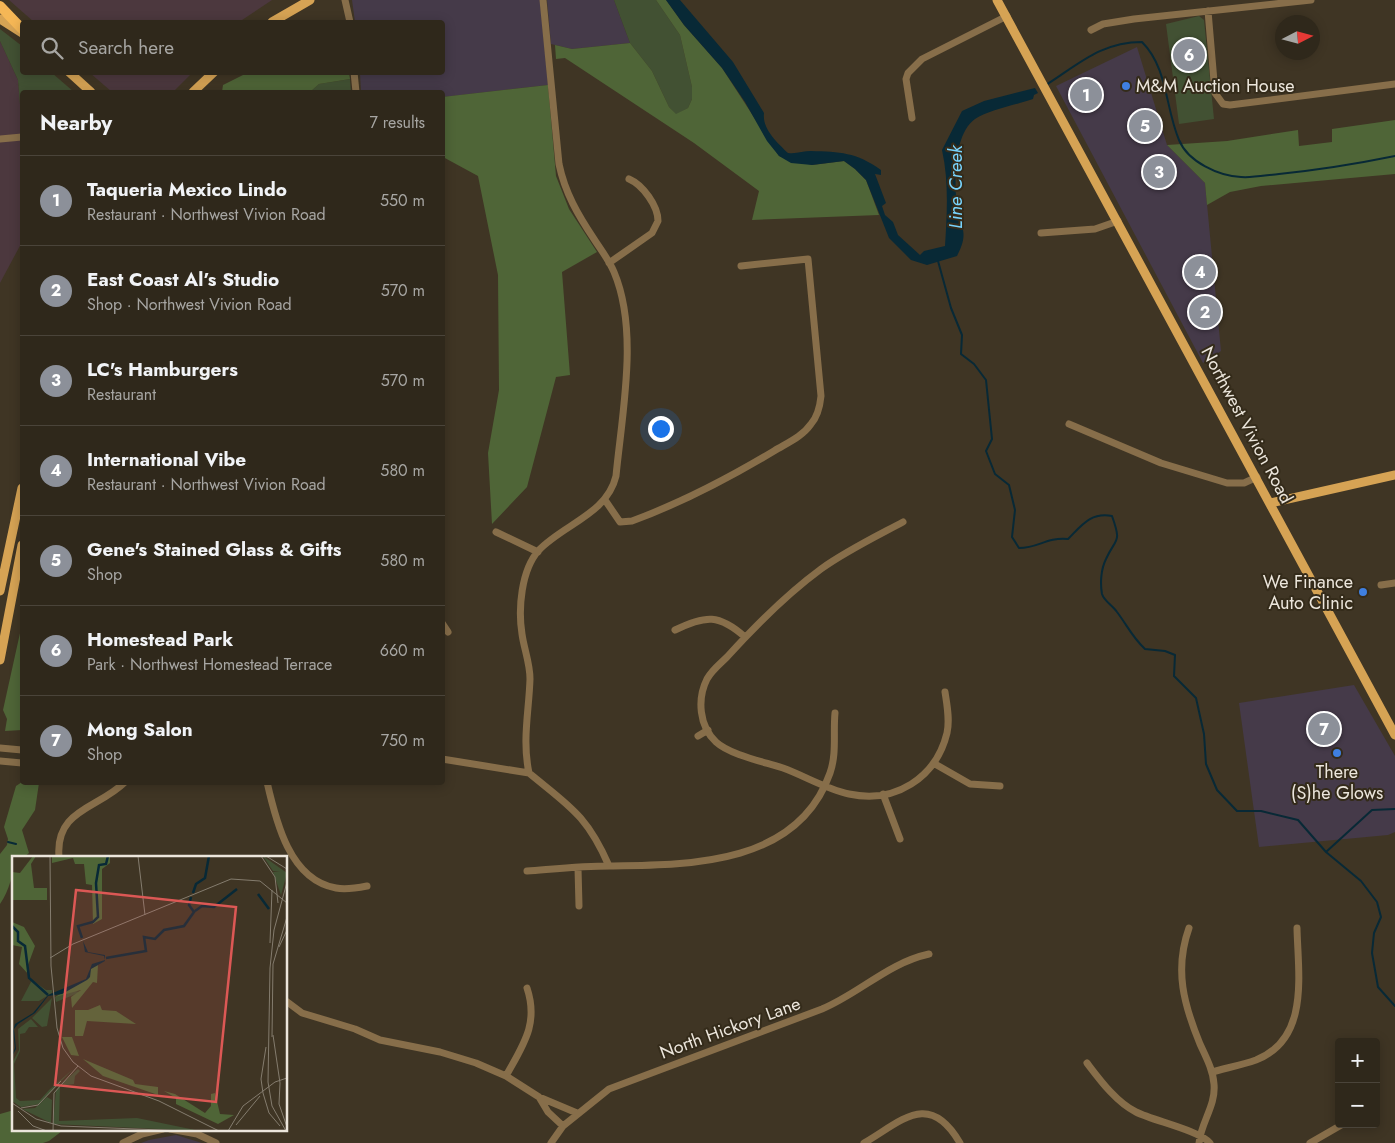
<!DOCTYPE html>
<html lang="en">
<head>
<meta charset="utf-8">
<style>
	:root { --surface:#2f281b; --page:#3b3428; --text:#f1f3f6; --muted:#a7a6a3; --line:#4a443a; --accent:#8c9099 }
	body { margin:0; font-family:Jost,sans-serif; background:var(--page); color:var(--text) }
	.controls { position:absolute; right:15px; bottom:15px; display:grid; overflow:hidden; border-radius:5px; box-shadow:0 2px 12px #0003 }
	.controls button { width:45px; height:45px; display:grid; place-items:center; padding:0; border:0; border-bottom:1px solid var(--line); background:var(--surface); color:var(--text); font:25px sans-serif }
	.compass { position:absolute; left:1275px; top:15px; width:45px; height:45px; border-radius:50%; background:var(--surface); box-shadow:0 2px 12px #0003; rotate:84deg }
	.you { position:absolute; left:660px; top:428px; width:18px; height:18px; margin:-12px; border:4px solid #fff; border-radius:50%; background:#1a73e8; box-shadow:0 0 0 8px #1a73e833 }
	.badge { display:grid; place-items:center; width:32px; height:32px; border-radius:50%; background:var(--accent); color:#fff; font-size:16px; font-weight:700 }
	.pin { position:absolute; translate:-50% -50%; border:2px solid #fff; box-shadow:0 1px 5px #0006 }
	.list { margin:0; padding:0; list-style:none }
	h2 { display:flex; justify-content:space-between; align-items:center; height:65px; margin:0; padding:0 20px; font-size:21px }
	h2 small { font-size:16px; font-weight:400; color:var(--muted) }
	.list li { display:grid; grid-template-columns:32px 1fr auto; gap:15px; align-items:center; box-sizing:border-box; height:90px; padding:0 20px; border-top:1px solid var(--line) }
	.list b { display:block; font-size:19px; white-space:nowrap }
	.list p { margin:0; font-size:16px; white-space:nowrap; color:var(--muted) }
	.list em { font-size:16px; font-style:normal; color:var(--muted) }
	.icon { flex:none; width:28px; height:28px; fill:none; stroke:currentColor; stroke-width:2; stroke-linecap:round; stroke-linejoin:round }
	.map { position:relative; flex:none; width:1395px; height:1143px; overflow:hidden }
	.search { position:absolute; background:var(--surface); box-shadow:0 2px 12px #0003; left:20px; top:20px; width:425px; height:55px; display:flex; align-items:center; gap:12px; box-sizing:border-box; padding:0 18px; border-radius:5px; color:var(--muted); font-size:19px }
	.panel { position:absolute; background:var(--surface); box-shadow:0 2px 12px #0003; left:20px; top:90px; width:425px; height:695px; border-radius:5px }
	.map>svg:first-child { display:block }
</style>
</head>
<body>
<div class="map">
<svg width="1395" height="1143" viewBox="0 0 1395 1143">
	<rect width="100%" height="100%" fill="#3f3524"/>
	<path fill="#453a49" d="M352,0H540L548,85L443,97L442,92H361L360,73L442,72V22H355Z
		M547,0H614L630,43L572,49L551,44Z
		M1137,47L1167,145L1205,183L1221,351L1203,363L1056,86Z
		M1354,685L1395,756V832L1388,835L1259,847L1239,703Z
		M176,1135L202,1143H141L149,1140Z"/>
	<path fill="#4c383e" d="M9,0H272L239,22H34Z
		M0,41L18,80L22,128V242L0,283Z
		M90,73H192L173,92H112Z"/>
	<path fill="#425133" d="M614,0H656L680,35L692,87V99L688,108L676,115L669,107L652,71L630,43Z
		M1199,16L1204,20L1214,119L1179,124L1166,24Z
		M0,29L22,46V72L52,73L74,92H22V128L18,80L0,41Z
		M350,79L351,92H310L319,84Z"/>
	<path fill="#4f6537" d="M656,0H666L684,25L722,68L779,156L812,165L844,161L855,169L866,180L879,215L752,220L759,191L694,143L565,58L556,59L555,45L572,49L630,43L652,71L669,107L676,114L688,108L692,99V87L680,35Z
		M249,72L349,73L350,79L319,84L310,92H222L223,85Z
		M548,85L556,176L569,209L597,252L562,272L570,375L556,377L527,487L492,524L488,453L499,390L498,275L478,176L443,157L442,97Z
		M1395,120V174L1261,186L1230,192L1207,205L1205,183L1167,145L1227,141L1298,130L1299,146L1332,142V129Z
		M22,624V730L5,731L7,719L3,710Z
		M22,782L39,783L35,810L22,830L29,853L24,857H14C14,873 9,891 0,904V854L7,845L8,839L4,827L16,786Z
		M14,1110V1129H62V1131L49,1141L43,1143H0V1114Z"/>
	<path fill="#082936" d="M666,0H680L733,62L764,113C762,129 777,142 788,153C797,154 803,151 811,151C840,152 856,152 881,170V175L875,174L886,203L882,206L885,215L893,222L898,235L920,255L924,251L945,246C947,215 949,181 942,150L962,111L984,101L1035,88L1038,93L1034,95L1033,99C1016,105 989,110 975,119C951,136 954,194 959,220C959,223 962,227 963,230C965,239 961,248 957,256L927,265L911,260L889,238L866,180L855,169L844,161L812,165L791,163L779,156L767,141L745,102L722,68L684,25Z"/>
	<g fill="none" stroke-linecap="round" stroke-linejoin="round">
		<path stroke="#082936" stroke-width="2" d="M1046,85C1079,64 1101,42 1142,42C1168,68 1165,107 1179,140C1188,162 1219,176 1241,177C1253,178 1267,175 1279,174C1318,170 1356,164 1395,156
			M938,261L951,308L962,335L961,354L974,364L986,380L992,439L986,451L995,474L1009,485L1015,510L1012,537L1019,548C1039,548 1046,537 1068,539C1082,525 1091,512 1112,516C1122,544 1116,537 1106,559C1101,569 1100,583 1102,594C1104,601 1113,606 1117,612C1127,625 1132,637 1145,649L1165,651L1175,655L1174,676L1196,698L1204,734L1206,764L1217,790L1237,811H1261L1298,820L1326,852L1372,810L1395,809
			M8,842L16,844
			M1326,852L1361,881L1377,902L1381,917L1374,933L1372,953L1378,987L1395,1006"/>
		<path stroke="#876e4a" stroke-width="7" d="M345,0L350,22
			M543,0L559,164C565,193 578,215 594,239C601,250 609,260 614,272C639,331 622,413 616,476C607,514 564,524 539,550C521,570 518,609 522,634C524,649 530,663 530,679C529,711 522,740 529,773C569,806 587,815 609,866
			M1208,11L1215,93L1223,104L1230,105L1395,84
			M1091,30L1103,24L1134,19L1311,0
			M354,72L356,92
			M912,118L906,79L908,73L922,59L1007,16
			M0,139L22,137
			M1041,233L1095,229L1118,221
			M609,263L652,233L658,221C658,206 643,185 629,179
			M1069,424L1161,463L1227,483H1244L1257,477
			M605,500L620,522L632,521C681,503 729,478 774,451C787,443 802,437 811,424C818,416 820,406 821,396L808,259L741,266
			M903,522C875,537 846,551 821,569C787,594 756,625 727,657C720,664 712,670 707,679C697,699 699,726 716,742C730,755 765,762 783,768C805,776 826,789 849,794C895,804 936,778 947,733C950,720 947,705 945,692
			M496,532L538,552
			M1381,585L1395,583
			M442,623L448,632
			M675,630C706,615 719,614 745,637
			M698,736L708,730
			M0,748L22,750
			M442,759L529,773
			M0,761L22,763
			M935,764L970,784L1000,786
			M267,782C276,822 290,880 336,888C346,890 357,888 367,886
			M883,794L900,839
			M59,857C55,809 98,809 125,782
			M578,868L579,906
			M527,871C554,869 582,866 610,866C691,865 798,865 830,773C837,753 833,733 835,713
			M1189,928C1174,970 1184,1005 1200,1044C1206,1057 1213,1070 1214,1084C1216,1106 1201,1122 1199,1143
			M286,1001L302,1013L355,1029L380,1040L440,1052L476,1063L506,1076L539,1097L577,1113
			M1087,1063C1100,1080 1116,1102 1136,1112C1154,1121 1198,1130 1210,1143
			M1212,1072C1226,1068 1242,1065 1256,1060C1310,1039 1298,974 1297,928
			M506,1076C523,1045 539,1024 527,988
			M539,1097L548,1112L563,1126
			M170,1129L197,1134L216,1143
			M123,1143L142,1134L163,1129
			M551,1143L563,1126L609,1089L822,1009C860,993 888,963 929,954
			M864,1143C902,1121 929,1090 960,1143
			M1310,1143L1343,1124"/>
		<path stroke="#d6a354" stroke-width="9" d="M997,0L1395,735
			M0,19L22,33
			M272,22L310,0
			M69,72L91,92
			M193,92L214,72
			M1270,503L1395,475
			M0,591L22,488
			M0,660L22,545"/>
		<path stroke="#f5b756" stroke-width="10" d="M0,6L22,29"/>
	</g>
	<g fill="#3f7fe0" stroke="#342b1a" stroke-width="2">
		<circle cx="1126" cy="86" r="5"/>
		<circle cx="1363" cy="592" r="5"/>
		<circle cx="1337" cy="753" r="5"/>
	</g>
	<g text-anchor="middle" stroke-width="4" stroke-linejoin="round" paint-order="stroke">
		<g font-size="18" fill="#ece6dc" stroke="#342b1a" text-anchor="start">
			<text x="1136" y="92">M&amp;M Auction House</text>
			<text x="1353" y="588" text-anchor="end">We Finance<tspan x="1353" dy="21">Auto Clinic</tspan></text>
			<text x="1337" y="778" text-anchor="middle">There<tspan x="1337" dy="21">(S)he Glows</tspan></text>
		</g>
		<g font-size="18" fill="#ece6dc" stroke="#342b1a">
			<text transform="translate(1247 425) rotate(62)" y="6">Northwest Vivion Road</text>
			<text transform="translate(730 1028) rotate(-20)" y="6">North Hickory Lane</text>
		</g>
		<g font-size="19" font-style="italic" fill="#78d3fc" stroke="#342b1a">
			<text transform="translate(955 187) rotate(-90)" y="7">Line Creek</text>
		</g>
	</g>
	<g transform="translate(12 856)">
		<rect width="275" height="275" fill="#3f3524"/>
		<path d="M251,0L275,17L269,39L261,16L268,15H261ZM20,124L34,134H40V137L27,145H9ZM58,134L69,136L44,146L43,141ZM40,142L35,170L30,171L20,162ZM19,163L26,171H17L13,177L8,178V195L2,208L4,242L8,245L28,244L37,234L61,213L27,248L9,251L0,245V207L7,194L6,173ZM66,213L68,215L63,220L62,228L48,230L47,265L125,262L188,275L41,268L44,234L49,228ZM35,241L40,244L39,267L10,253L23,252Z" fill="#425133"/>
		<path d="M21,0H24L19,8L22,32H35V44H0V16L8,17ZM40,0H98V7L90,13V63L81,68L80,29L74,28L72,8H63L61,2L40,7ZM0,66L12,71L23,90L16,109L17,119L7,108L10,91L0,89ZM86,109L85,127L81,126L60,152L59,141L69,134L43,141L77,122L78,113ZM88,149L90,154L104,155L124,168L75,165L71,180H63V154H76ZM50,181H60L67,200L59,199ZM71,203L121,224L123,228L146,231V239L91,220ZM152,235L163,238L193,257L199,250V238L203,237L208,258L222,259L206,268L164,248V242Z" fill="#4f6537"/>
		<path d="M71,85L76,96L93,99V105L79,113L78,121L75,124L50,138L36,140L23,157L6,168L2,173L4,193L0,200L3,192L1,175L3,168L21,157L36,139L74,123L80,108L93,104L92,100L73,96Z" fill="#082936"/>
		<path fill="none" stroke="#082936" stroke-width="2.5" d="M181,37L184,28L193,22L197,0M246,38L257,53M183,55L190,50L202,51L225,33M0,70L6,76V85L13,90L17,122L36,139M70,82L66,70L81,66L86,61L84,27L87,9L94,8L96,0M94,102L134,95L132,81L143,83L152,74L172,70L182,56L177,49L179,41"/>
		<path fill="none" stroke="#847c6e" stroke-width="1" d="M38,0L39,110L45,172L51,192L61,206L79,220L147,245L207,275M126,0L133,59M249,0L263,21L266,47M254,0L275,13M258,87L260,34M267,91L275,74M38,102L61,88L219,23L248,25L275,47M261,179L268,227L267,248L275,271M260,181L261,108L275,61M254,191L249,223L251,237L257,257L268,270M0,247L24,263L49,270L174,275M9,252L26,249L49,225M6,255L21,270L35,275M224,269L248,240M41,275L42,237L66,210M216,275L231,250L263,226L275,222M274,275L260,250L256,226L258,112L262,74L275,26"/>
		<path fill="#dc5855" fill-opacity="0.15" stroke="#dc5855" stroke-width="2.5" d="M64,34L224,51L204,246L43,229Z"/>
		<rect width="275" height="275" fill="none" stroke="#ece6dc" stroke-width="2.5"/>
	</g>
</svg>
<div class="controls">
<button>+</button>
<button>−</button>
</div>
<svg class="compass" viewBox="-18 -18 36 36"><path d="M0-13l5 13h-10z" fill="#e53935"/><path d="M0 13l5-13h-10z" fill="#a7a6a3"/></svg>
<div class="you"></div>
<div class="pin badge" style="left:1086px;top:95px">1</div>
<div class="pin badge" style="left:1205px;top:312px">2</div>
<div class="pin badge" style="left:1159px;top:172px">3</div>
<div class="pin badge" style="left:1200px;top:272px">4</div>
<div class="pin badge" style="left:1145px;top:126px">5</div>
<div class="pin badge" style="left:1189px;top:55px">6</div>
<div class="pin badge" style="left:1324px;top:729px">7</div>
<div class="search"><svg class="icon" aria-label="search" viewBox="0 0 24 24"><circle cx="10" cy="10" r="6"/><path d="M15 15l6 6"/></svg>Search here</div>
<section class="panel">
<h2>Nearby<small>7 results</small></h2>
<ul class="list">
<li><span class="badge">1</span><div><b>Taqueria Mexico Lindo</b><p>Restaurant · Northwest Vivion Road</p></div><em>550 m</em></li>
<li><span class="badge">2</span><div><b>East Coast Al’s Studio</b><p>Shop · Northwest Vivion Road</p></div><em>570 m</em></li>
<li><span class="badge">3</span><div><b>LC's Hamburgers</b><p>Restaurant</p></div><em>570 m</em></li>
<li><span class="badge">4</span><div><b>International Vibe</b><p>Restaurant · Northwest Vivion Road</p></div><em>580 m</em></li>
<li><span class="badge">5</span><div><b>Gene's Stained Glass &amp; Gifts</b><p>Shop</p></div><em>580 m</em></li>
<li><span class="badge">6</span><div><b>Homestead Park</b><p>Park · Northwest Homestead Terrace</p></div><em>660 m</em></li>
<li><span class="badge">7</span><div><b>Mong Salon</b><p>Shop</p></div><em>750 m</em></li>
</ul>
</section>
</div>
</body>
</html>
